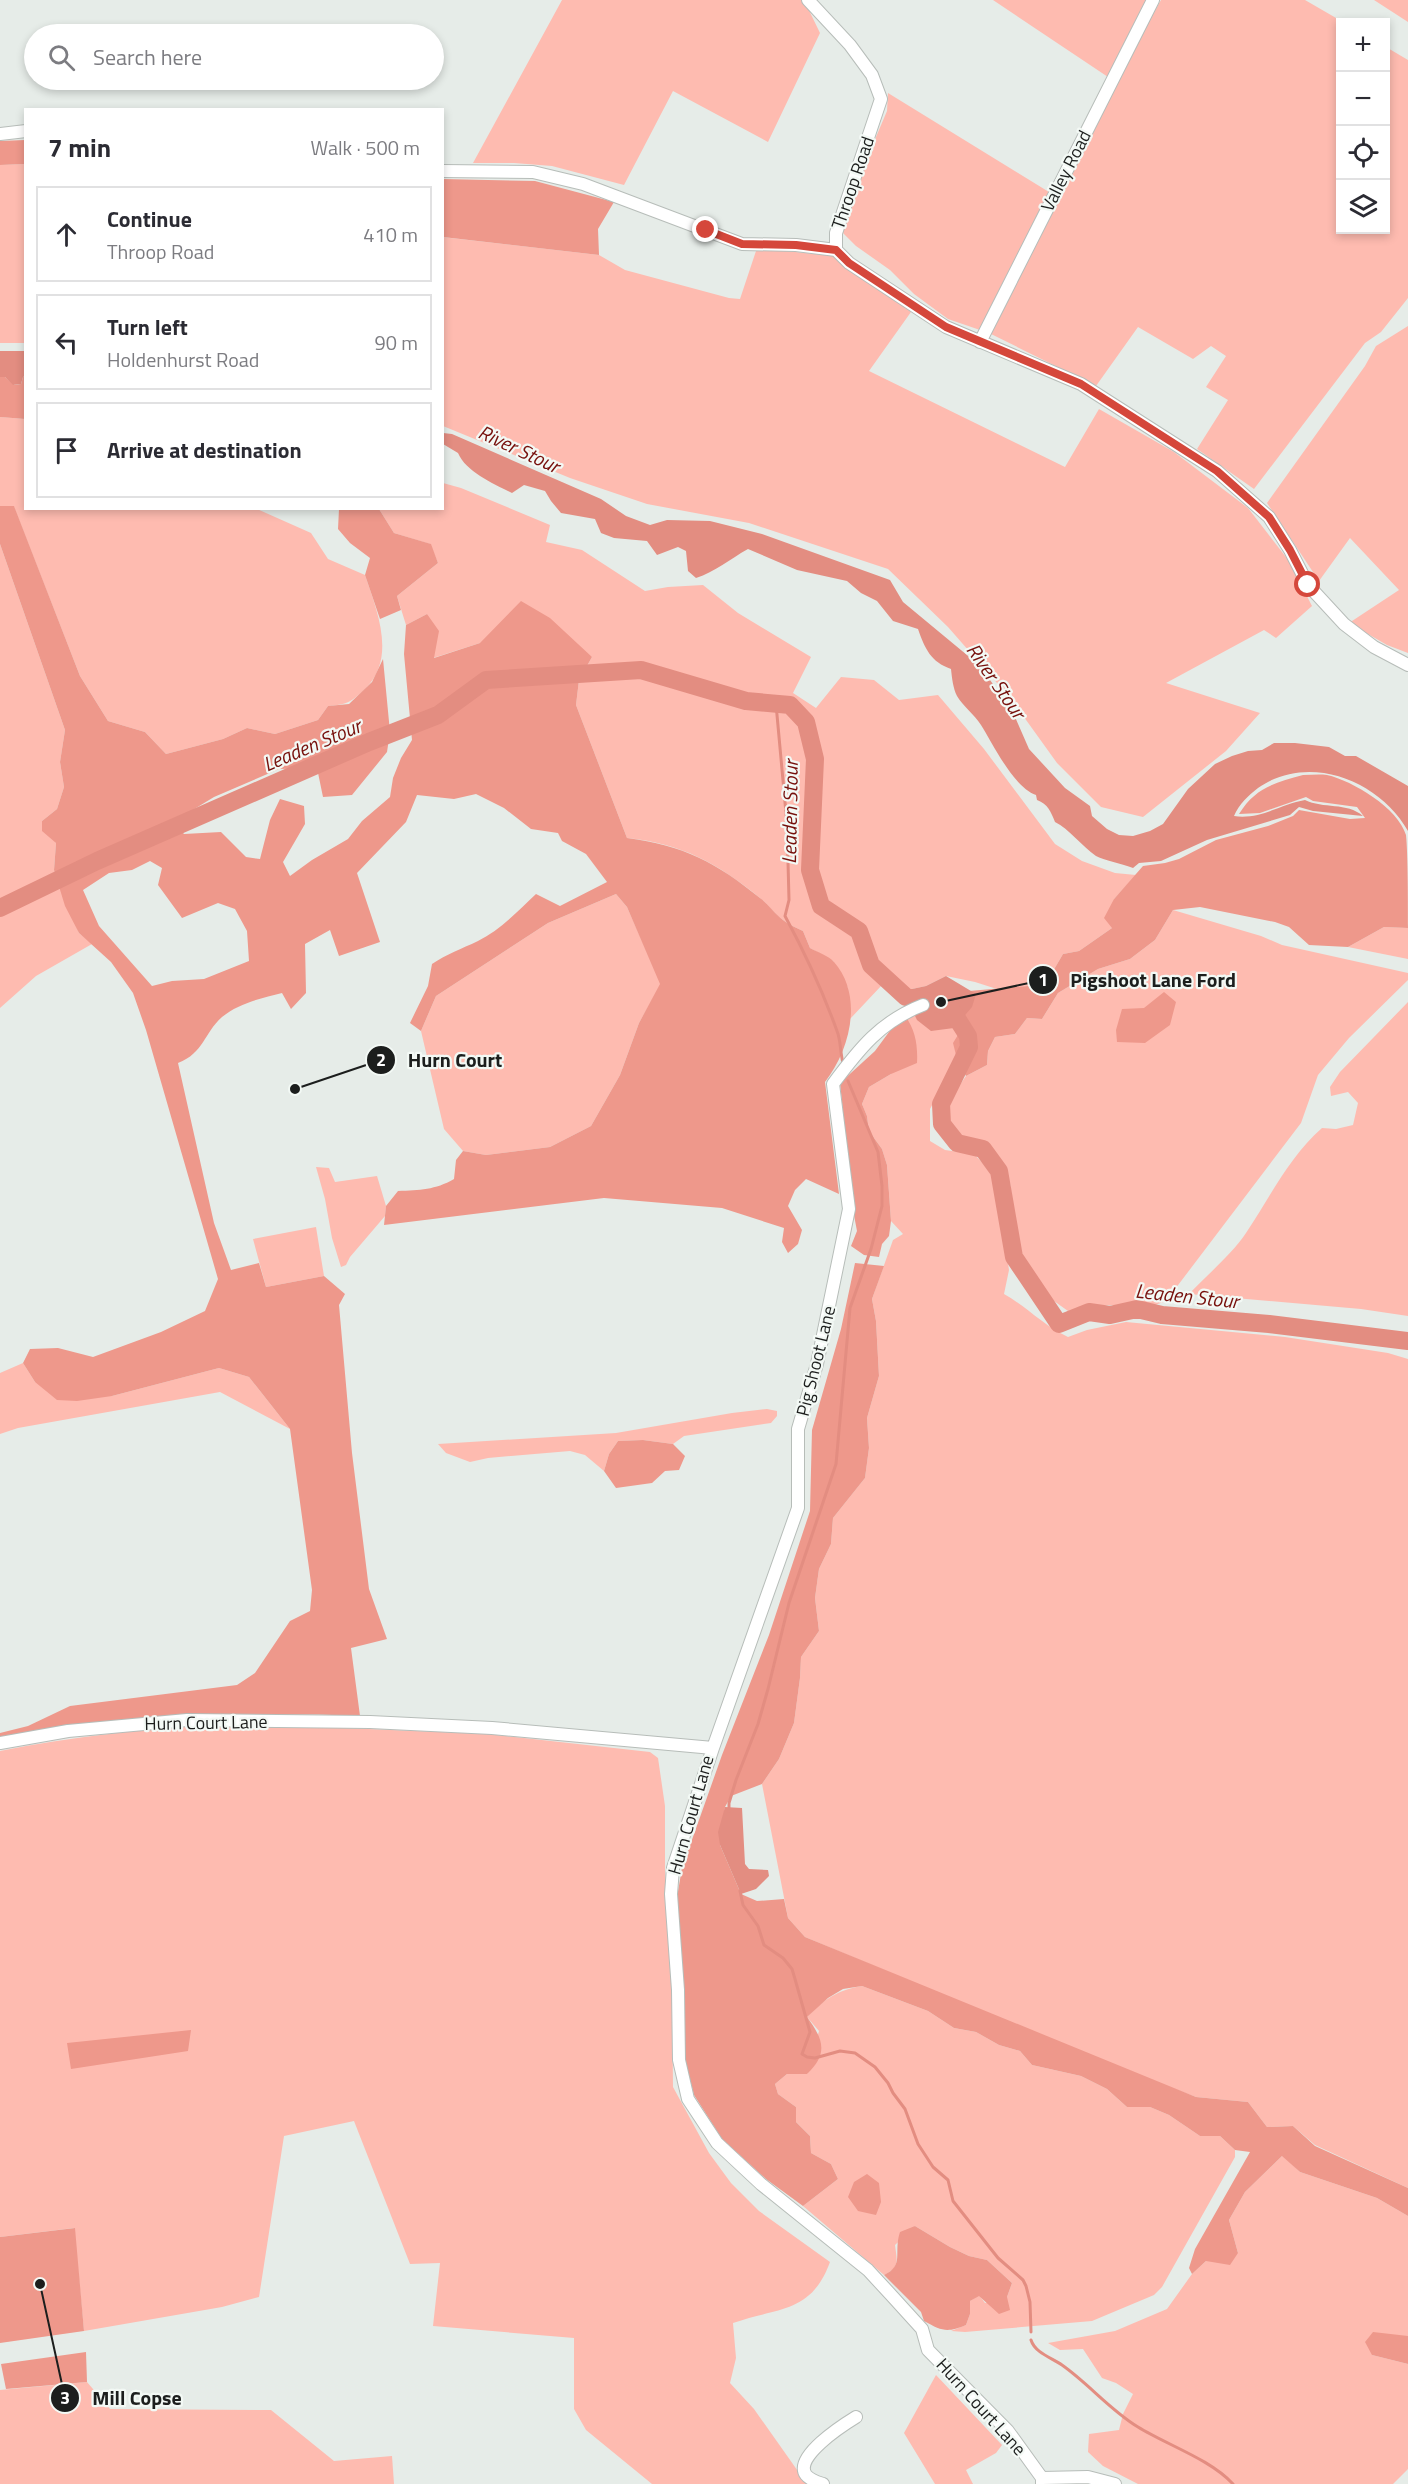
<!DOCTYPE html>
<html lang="en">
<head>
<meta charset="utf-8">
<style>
	:root { --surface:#fff; --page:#f7f7f7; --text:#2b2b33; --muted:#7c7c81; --line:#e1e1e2 }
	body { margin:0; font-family:"Titillium Web",sans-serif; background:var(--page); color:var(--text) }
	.controls { position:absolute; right:18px; top:18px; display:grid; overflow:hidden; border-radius:0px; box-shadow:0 3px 9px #0003 }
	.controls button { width:54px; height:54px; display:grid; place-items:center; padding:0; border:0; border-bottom:2px solid var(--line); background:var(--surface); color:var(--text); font:30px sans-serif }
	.stop { position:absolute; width:18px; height:18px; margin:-14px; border:4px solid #d5473b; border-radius:50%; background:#fff }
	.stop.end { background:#d5473b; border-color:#fff; box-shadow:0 2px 6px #0008 }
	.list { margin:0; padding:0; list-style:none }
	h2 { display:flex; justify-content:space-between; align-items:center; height:78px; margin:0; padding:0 24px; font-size:26px }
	h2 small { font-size:20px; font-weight:400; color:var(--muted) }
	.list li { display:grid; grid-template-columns:39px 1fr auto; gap:18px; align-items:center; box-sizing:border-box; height:96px; margin:0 12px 12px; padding:0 12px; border:2px solid var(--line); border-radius:0px }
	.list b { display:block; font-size:22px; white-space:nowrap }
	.list p { margin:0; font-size:20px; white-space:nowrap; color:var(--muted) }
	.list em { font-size:20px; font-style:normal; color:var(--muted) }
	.icon { flex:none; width:33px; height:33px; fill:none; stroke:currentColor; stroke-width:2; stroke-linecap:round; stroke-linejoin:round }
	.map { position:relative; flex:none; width:1408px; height:2484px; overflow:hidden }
	.search { position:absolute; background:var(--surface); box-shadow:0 3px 9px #0003; left:24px; top:24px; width:420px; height:66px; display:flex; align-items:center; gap:15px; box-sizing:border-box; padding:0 21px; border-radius:33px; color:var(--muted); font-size:22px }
	.panel { position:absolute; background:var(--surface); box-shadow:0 3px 9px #0003; left:24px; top:108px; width:420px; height:402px; border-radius:0px }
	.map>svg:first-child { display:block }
</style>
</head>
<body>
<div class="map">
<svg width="1408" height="2484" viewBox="0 0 1408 2484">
	<rect width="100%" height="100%" fill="#e6ece8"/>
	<path fill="#febbb0" d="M562,0H804L820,33L768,142L673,91L624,185L552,166L514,163H473Z
		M993,0H1148L1108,77Z
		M1161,0H1305L1343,22H1340V230H1386V47L1408,60V298L1381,332L1365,343L1254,489L1197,449L1228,400L1206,387L1226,356L1211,346L1193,359L1138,327L1096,386L991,334L1137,42Z
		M1374,0H1408V22Z
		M888,93L1049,192L980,330L948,319L914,294L890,270L856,246L843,233L862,170L887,111Z
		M25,164V343H0V165Z
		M442,237L599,255L625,270L729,298L740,299L757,248L834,256L911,312L869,371L1065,467L1099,409L1174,452L1248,508L1289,561L1312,606L1276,638L1264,630L1166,683L1260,713L1226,751L1143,817L1101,807L1057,763L1011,699L948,627L888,569L749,523L647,504L570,478L443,426Z
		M1408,326V653L1387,645L1349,623L1399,590L1350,538L1319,581L1267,503L1365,366L1376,346Z
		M0,417L25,419L26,508L257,509L311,533L328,559L365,575C377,611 397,658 365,689C350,703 348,704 328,706L318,720L275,734L247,728L223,739L166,754L145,732L108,721L80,676L14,507L0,506Z
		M443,483L461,488L550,525L546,542L582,550L645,591L668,587L703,585L738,613L811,657L793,693L816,708L841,677L874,680L899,700L938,695L984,749L1055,844L1082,861L1115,873L1136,875L1114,899L1112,928L1079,951L1063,954L1049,978L1028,986L1000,990L975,982L946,976L926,986L912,989L906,997L882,985L850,1019L848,988L833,961L810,948L803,931C797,928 789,925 783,920C774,914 768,904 760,898C717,863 683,844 627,838L576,705L579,680L592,657L480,643L433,658L427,614L406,625L397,596L438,563L430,544L394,533L379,509L442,508Z
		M0,544L65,730L60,762L64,787L57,809L42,821L56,843L54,870L79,933L92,944L36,976L0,1008Z
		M616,894L627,907L661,984L639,1023L620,1075L591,1126L550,1147L486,1155L463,1151L444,1129L421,1031L436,996L548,923Z
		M1173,910L1261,936L1282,945L1408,973V980L1349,1038L1318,1075L1301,1123L1166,1301L1155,1305H1108L1068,1311L1047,1296L1024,1260L1016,1231L1010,1183L985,1143L962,1138L946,1123L948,1102L966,1076L987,1065L988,1051L995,1037L1015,1034L1027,1018L1042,1019L1058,993L1098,969L1130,959L1155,940Z
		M1384,927L1408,928V959L1348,947Z
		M1408,1002V1316L1361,1309L1189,1294C1208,1274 1231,1255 1246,1233C1270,1197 1289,1157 1322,1128L1336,1129L1353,1125L1358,1103L1348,1092L1331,1096L1330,1087L1340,1072Z
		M903,1013L945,1015L961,1030L957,1059L930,1109V1141L945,1150L974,1154L995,1176L1009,1270L1004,1294C1027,1307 1044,1326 1068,1337L1087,1330L1126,1322L1285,1337L1388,1353L1408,1359V2188L1315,2145L1293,2126L1267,2127L1248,2102L1196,2097L1108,2064L805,1937L788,1918L762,1784L779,1759L794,1723L800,1678L801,1657L819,1631L815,1598L819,1569L831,1544L833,1518L865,1478L869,1448L867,1418L879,1376L876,1321L872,1299L893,1240L903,1234L891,1221L887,1165L882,1149L869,1131L867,1116L862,1104L869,1087L891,1074Z
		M316,1167L329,1168L335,1182L377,1176L386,1206L385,1216L350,1257L346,1265L341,1267L332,1238L325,1199Z
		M316,1227L324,1276L266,1287L253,1239Z
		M23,1363L35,1382L112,1396L219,1368L249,1377L290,1429L220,1392L18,1428L0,1434V1373Z
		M767,1409L777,1411V1416L771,1423L684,1436L673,1444L643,1440L618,1441L609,1454L604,1471L585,1455L570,1451L488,1458L470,1462L446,1453L438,1444L616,1433L732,1413Z
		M222,1723L488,1734L650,1752L658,1758L665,1806V1871L672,1991L673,2087L709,2153L731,2183L759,2211L830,2262C811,2314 778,2307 733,2323L736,2358L730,2383L754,2409L807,2484H652L586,2430L574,2409V2338L433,2326L440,2263L410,2264L354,2121L284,2136L259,2297L222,2307L84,2331L74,2228L0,2237V1751C73,1736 148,1729 222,1723Z
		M862,1986L928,2011L954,2028L976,2032L999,2045L1020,2051L1032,2065L1081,2076L1107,2089L1127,2107H1150L1169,2115L1200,2136H1220L1235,2150V2157L1162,2287L1154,2295L1092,2321L965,2332L951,2331L966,2325L970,2314V2301L979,2295L985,2303L1007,2297L1012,2283L987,2260L969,2256L950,2247L915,2226L895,2245C897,2261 900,2267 884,2275L803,2206L838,2179L831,2164L811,2153L810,2136L796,2122V2107L778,2094L775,2084L787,2074H807L819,2031L807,2017C824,1999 838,1990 862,1986Z
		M1283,2155L1300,2172L1377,2198L1408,2216V2336H1402L1372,2355L1408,2364V2469L1393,2484H1138L1103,2466L1088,2452L1089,2434L1119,2430L1123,2414L1133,2394L1116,2383L1102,2378L1083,2349L1060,2350L1048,2343L1115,2331L1167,2309L1192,2274L1206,2261L1238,2253L1229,2220L1245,2192Z
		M936,2375L1002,2445L996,2453L966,2470L973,2484H935L904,2433Z
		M87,2382L110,2409L271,2410L334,2461L392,2456L394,2484H0V2390Z"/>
	<path fill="#ee988b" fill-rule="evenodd" d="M25,140V164L0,165V141Z
		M443,179L535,181L614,202L598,229L599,255L443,237Z
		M25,376V419L0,417V377H5L14,385L21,384L23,377Z
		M0,506H14L80,676L108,721L145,732L166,754L223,739L247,728L275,734L318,720L328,706L349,704L372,682L383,659L390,732L387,752L352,795L323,797L317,768L279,769L214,797L173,822L184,834L221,832L246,857L260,859L270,820L280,799L304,806L305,824L283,862L290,876L312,860L348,839L362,821L390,797L393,778L401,758L412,740L404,654L406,625L427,614L439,631L434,658L480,643L521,601L550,618L592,657L579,680L576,705L627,838C683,845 717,863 760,898C768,904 775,914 783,920C789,925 797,928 803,931L810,948C817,952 829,956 834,962C864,996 850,1050 825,1082L839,1194L806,1179L795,1190L788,1206L802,1230L798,1244L788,1253L782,1242L784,1228L722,1208L604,1198L384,1225L386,1206L398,1191C420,1190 435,1190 454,1179L456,1160L463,1151L486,1155L550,1147L591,1126L620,1075L639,1023L660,984L627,907L616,894L548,923L436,996L421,1031L410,1023L428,986L432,964C447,954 461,949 478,941C500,930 518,911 536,894L560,906L607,882L586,854L562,841L558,833L531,829L504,808L476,794L454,799L417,795L406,822L357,873L380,942L339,956L330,930L305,944L306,993L291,1009L282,993C262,998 239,1003 222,1017C204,1033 204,1053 178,1063L214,1223L231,1270L259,1263L266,1287L324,1276L345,1294L339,1305L352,1453L369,1589L387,1639L351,1648L360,1716C240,1709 120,1727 0,1740V1733L28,1726L70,1706L237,1685L255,1673L290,1621L310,1611L312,1590L290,1429L249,1377L219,1368L112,1396L77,1401L57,1400L35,1382L23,1363L30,1349L58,1348L93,1357L161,1332L205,1311L218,1279L146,1030L133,993L111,962L79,933L65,906L54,870L56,843L42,831V821L57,809L64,787L60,762L65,730L0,544ZM150,861L162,868L158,885L182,918L218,903L235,909L247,931L249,961L204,979L172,981L152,986L99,926L83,890L109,873L132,870Z
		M339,509H379L394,533L431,544L438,563L397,596L401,610L380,619L365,575L370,558L350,543L338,529Z
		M1303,775C1311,775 1319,774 1327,775C1353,781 1398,808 1406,835C1408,855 1408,905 1408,928L1384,927L1348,947L1309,945L1289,927L1275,922L1200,907L1173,910L1155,940L1130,959L1098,969L1058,993L1042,1019L1027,1018L1015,1034L995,1037L988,1051L987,1065L966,1076L957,1059L953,1043L961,1030L962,1020L952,1008L969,991L1028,986L1049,978L1063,954L1079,951L1112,928L1104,918L1114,899L1143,866L1165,863L1179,859L1216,840L1268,826L1293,816L1299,810L1350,819L1365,818L1357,807L1313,801L1306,797L1260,813L1239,814C1255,788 1274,783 1303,775Z
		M1164,992L1176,1002L1170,1025L1145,1043L1117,1042L1116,1030L1122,1009L1144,1008Z
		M903,1013C915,1028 918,1044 917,1063L891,1074L869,1087L862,1104L867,1116L869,1131L882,1149L887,1165L891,1221L889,1236L882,1244L879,1257L864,1255L851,1246L857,1231L853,1210L840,1083L875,1051Z
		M855,1263L884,1266L872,1299L876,1321L879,1376L867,1418L869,1448L865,1478L833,1518L831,1544L819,1569L815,1598L819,1631L801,1657L800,1678L794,1723L779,1759L762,1784L731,1796L725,1807L720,1845L741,1894L757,1901L784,1899L788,1918L805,1937L1196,2097L1248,2102L1267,2127L1293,2126L1315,2146L1408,2188V2216L1377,2198L1300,2172L1282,2156L1245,2192L1229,2220L1238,2253L1230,2265L1206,2261L1192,2274L1189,2268L1195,2249L1250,2152L1235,2150L1220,2136H1200L1169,2115L1150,2107H1127L1107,2089L1081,2076L1032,2065L1020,2051L999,2045L976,2032L954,2028L928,2011L862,1986L843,1989L828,1998L807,2017C823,2039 829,2053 807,2074H787L775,2084L778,2094L796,2107V2122L810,2136L811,2153L831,2164L838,2179L803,2206L766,2179L722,2139L694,2095L685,2060L684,1990L676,1903L682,1868L722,1755L769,1635L810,1511L812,1430L841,1329Z
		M643,1440L673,1444L685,1456L679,1470L665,1471L652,1483L616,1488L604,1471L609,1454L618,1441Z
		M191,2030L188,2051L71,2069L67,2043Z
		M867,2174L879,2183L881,2202L876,2215L858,2211L848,2197L854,2182Z
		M915,2226L950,2247L969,2256L987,2260L1012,2283L1007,2297L1010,2310L999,2314L979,2296L970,2301V2314L966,2325C947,2333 942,2331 924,2321L921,2312L884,2275C905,2265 893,2253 900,2232Z
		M75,2228L84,2331L0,2343V2237Z
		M1373,2332L1408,2336V2364L1372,2355L1365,2342Z
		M86,2352L87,2382L6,2389L1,2364Z"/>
	<path fill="#e38d81" d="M0,351H25V376L23,377L21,384L13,385L5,377H0Z
		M443,433L452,434L601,499L626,516L650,525L667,520L710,521L762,534L890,580L903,602L979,665L1012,710L1029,749L1065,788L1090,806L1092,816L1107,829L1119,835L1133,836L1150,831L1163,824L1188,789L1215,764L1232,756L1248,751L1262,750L1274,743H1295L1329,747L1345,756H1356L1408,786V831C1380,781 1309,752 1258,788C1248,796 1239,804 1234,816C1260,820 1281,804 1305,800C1323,809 1347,802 1363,816L1313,811L1299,807L1290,815L1207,840L1161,861L1139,863L1133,868C1123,864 1103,860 1096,856C1082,846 1069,829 1055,822C1051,812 1048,804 1037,800L1036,795C1014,788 993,744 981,725C974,714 963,706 957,696C953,688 952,678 951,669C931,662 925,649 918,629L893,621L877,601L861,593L847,581L797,570L748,549C730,559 715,572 696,578L688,571L686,551L678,547L657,555L647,541L614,538L601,533L595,519L561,513L551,501L545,491L524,485L512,493C494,484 466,472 458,453L443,444Z
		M946,976L976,994L972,1007L954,1028L931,1031L917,1020L906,997L912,989L926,986Z
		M725,1807L742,1808L745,1864L749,1869L768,1870L769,1876L756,1889L741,1894L720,1845L718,1832Z"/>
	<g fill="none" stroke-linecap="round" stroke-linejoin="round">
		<path stroke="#e38d81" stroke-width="3" d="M776,704L787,824L789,900L785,916C805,953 823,992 837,1031C841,1041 840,1052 843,1063
			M729,1811V1803L736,1780L758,1724L768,1689L789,1603L836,1464L850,1308L871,1249L882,1206V1186L878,1152L848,1081
			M740,1891L743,1905L758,1926L764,1945L783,1958L792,1969L795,1979L810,2032L802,2054L807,2057L815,2058L840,2051L855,2053L875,2067L888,2083L893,2093L905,2109L918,2144L933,2167L948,2180L953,2201L998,2258L1023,2280L1026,2286L1030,2302L1031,2332
			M1031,2340C1035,2353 1052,2358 1062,2365C1089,2384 1110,2410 1138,2427C1167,2445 1210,2459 1233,2484"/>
		<path stroke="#e38d81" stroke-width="18" d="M0,908L97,861L369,742L438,715L486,680L641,670L746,701L790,705L806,722L815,759L810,870L821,906L859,931L871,965L906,997L949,1006L968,1036L969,1047L941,1104L942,1124L957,1143L983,1149L999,1171L1014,1257L1059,1324L1089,1312L1110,1315L1137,1309L1162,1315L1269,1324L1408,1341"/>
		<g stroke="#b7bdb9" stroke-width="14">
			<path id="minor" d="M808,0L850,45L872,75L881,99L836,233V250L849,263L946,327L1081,384L1217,471L1269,517L1290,550L1308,585L1344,624L1374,647L1408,665
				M0,134L26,131
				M442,171L533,172L583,184L742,244L796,245L836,250
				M980,342L1153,0
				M923,1005C881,1021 859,1049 833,1084L849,1209L817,1364L798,1429V1508L713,1748L673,1868L671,1894L678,1990L679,2060L688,2099L717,2143L761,2184L868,2270L892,2296L922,2329L928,2350L1008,2431L1042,2478V2484
				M0,1743L68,1731L187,1720L370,1722L492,1728L713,1748
				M1042,2478L1088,2477L1115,2484
				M823,2484C817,2482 810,2480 806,2475C793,2457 843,2425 856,2417"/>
		</g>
		<use href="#minor" stroke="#fff" stroke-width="12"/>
	</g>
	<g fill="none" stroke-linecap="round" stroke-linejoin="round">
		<path stroke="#d5473b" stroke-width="8" d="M706,230L742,244L796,245L836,250L849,263L946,327L1081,384L1217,471L1269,517L1290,550L1308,585"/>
	</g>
	<g text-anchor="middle" stroke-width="4.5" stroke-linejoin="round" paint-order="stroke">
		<g font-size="18" fill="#1c1e1d" stroke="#f3f9f5">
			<text transform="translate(1066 171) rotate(-63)" y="6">Valley Road</text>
			<text transform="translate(853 183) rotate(-71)" y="6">Throop Road</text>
			<text transform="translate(816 1361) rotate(-76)" y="6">Pig Shoot Lane</text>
			<text transform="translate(206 1723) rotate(-1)" y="6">Hurn Court Lane</text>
			<text transform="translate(691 1815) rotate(-74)" y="6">Hurn Court Lane</text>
			<text transform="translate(981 2407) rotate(48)" y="6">Hurn Court Lane</text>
		</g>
		<g font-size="20" font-style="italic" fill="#77100c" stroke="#f3f9f5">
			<text transform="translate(519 449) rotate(25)" y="7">River Stour</text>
			<text transform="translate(996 681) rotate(55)" y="7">River Stour</text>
			<text transform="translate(312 745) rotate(-23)" y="7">Leaden Stour</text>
			<text transform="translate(790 812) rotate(-89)" y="7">Leaden Stour</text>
			<text transform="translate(1187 1296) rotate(6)" y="7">Leaden Stour</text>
		</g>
	</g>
	<path fill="none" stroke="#1c1e1d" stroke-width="2" d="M941 1002L1043 980M295 1089L381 1060M40 2284L65 2398"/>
	<g fill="#1c1e1d" stroke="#f3f9f5" stroke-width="2">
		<circle cx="941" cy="1002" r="6"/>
		<circle cx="295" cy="1089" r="6"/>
		<circle cx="40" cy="2284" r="6"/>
		<circle cx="1043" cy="980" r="15"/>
		<circle cx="381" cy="1060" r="15"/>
		<circle cx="65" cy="2398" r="15"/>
	</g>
	<g font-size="18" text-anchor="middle" font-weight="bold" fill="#fff">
		<text x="1043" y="986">1</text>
		<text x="381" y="1066">2</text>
		<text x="65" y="2404">3</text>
	</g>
	<g font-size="20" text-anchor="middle" font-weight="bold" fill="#1c1e1d" stroke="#f3f9f5" stroke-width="4.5" stroke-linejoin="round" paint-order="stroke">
		<text x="1153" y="987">Pigshoot Lane Ford</text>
		<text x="455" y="1067">Hurn Court</text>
		<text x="137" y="2405">Mill Copse</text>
	</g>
</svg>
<div class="controls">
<button>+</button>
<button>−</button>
<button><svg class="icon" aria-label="locate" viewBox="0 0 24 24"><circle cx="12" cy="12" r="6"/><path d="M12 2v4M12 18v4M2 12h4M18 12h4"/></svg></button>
<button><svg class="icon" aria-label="layers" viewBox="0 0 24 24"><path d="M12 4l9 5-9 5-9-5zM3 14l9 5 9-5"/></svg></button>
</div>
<div class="stop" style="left:1308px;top:585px"></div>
<div class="stop end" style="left:706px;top:230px"></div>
<div class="search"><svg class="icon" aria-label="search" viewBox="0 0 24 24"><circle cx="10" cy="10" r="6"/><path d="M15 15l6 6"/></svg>Search here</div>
<section class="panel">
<h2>7 min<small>Walk · 500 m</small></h2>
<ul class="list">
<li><svg class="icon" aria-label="ahead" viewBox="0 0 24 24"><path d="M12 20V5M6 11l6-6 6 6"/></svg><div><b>Continue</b><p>Throop Road</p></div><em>410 m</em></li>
<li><svg class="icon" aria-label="left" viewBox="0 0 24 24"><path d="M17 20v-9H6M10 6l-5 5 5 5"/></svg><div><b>Turn left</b><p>Holdenhurst Road</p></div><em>90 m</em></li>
<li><svg class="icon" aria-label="arrive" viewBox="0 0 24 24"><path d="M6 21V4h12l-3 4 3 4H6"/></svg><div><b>Arrive at destination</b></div></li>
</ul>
</section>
</div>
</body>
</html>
